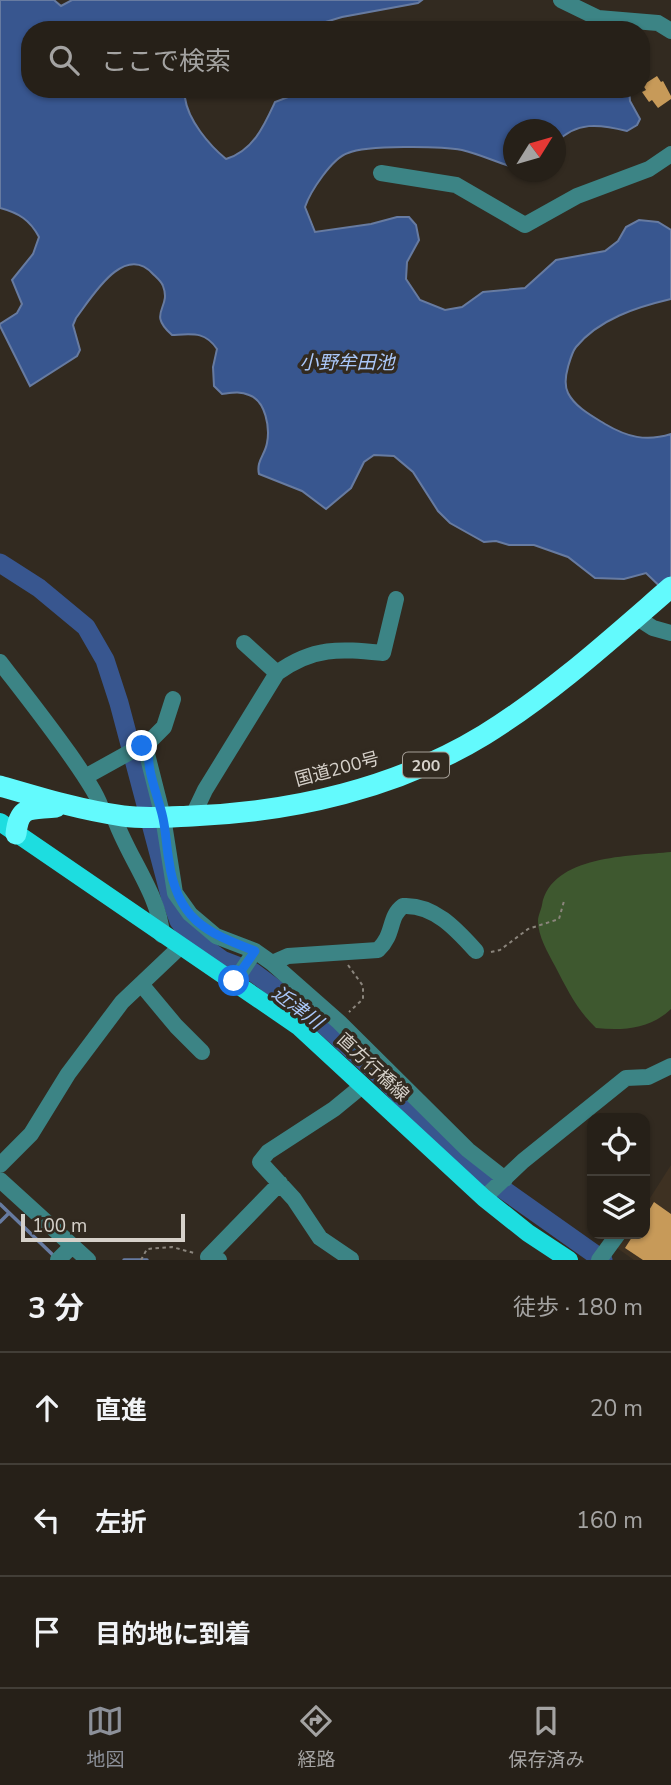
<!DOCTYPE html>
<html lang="ja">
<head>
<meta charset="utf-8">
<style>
	:root { --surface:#262018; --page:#2e2821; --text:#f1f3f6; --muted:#a4a3a2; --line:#423e37; --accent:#8c9099 }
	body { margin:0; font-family:"Nunito Sans","Noto Sans JP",sans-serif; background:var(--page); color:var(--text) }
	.controls { position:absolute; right:21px; bottom:21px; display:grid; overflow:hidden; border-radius:14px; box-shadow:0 2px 5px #0004 }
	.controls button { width:63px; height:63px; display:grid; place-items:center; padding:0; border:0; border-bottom:2px solid var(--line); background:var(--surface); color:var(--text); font:35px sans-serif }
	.compass { position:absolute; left:503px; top:119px; width:63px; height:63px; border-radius:50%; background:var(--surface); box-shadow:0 2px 5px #0004; rotate:53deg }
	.scale { position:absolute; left:21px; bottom:18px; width:164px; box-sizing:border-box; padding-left:7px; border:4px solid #d6d1ca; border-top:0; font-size:19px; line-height:24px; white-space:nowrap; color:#d6d1ca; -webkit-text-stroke:5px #322a20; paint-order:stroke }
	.stop { position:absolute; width:21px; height:21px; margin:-16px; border:5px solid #1a73e8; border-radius:50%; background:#fff }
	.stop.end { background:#1a73e8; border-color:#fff; box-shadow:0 2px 7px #0008 }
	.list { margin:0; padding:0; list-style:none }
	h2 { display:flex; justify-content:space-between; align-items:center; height:91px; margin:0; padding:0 28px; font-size:30px }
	h2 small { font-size:23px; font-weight:400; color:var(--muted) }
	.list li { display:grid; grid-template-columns:46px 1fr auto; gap:21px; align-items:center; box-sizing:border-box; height:112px; padding:0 28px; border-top:2px solid var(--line) }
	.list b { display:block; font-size:26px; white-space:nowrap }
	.list em { font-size:23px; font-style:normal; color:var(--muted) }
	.icon { flex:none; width:38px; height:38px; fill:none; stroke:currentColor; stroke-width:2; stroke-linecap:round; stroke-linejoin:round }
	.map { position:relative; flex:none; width:671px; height:1260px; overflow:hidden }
	.search { position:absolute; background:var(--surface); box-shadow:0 2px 5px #0004; left:21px; right:21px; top:21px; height:77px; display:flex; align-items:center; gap:18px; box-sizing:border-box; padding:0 24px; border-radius:28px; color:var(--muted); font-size:26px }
	.sheet { height:427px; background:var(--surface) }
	nav { display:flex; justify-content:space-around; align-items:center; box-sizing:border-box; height:98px; border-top:2px solid var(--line); background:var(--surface); font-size:19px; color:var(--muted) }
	nav a { display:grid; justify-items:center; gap:4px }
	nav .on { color:var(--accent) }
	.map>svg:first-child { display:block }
</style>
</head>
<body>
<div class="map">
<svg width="671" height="1260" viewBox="0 0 671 1260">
	<rect width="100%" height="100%" fill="#322a20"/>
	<path fill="#3e3122" d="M671,1165V1260H634L617,1248L627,1234H645V1206Z"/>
	<path fill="#3e582f" d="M671,852V1009C650,1029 623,1031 596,1028C577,1010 567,989 555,966C548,953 538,936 538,921C538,916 541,910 542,905C551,855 631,856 671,852Z"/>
	<path fill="#38568f" stroke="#677ba1" stroke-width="2" d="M0,0H54L61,6L72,0H422L418,3L342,17L299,30H30V89H192L185,98C188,120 209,145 226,159C253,151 264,126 275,102L309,89H528L541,93L556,89H629L630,101L640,119L637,125L627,131C600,124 576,121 556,143V130H514L513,167C496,162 479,154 462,150C441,146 366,145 348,153C332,158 310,192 305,207L315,232L371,224L397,217H409L416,225L419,240L407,262L406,279L420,300L445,310L462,307L483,292L525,288L556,260L605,251L618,241L626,227L639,220L658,222L671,230V299C637,307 599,319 576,347C572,352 570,360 568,367C566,374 564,385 568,393C575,407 592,416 605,424C627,437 646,442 671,434V597L646,573L624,579L595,578L568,557L534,545H509L496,541L484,542L450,523L438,511L413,472L394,456L374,455L364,462L351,488L326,509L302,491L259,474C256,461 265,455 267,443C270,428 266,401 249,395C240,391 231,393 222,394L214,386L213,367L217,349C205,331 192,334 172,335C146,312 172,309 163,286C162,282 156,277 153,274C124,242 92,297 76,318L73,325L80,350L77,356L30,386L0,326V324L17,313L22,304L12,280L33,254L39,237C30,220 19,213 0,208Z"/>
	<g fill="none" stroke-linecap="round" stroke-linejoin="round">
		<path stroke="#677ba1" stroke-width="3.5" d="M0,1204L54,1256
			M0,1222L8,1214
			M124,1260H147"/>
		<path stroke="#38568f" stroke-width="19" d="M0,563L39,588L86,627L105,660L119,703L171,899L179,921L193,939L222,960L253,972L324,1025L383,1078L439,1136L480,1173L603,1260"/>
	</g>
	<path fill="#c79a59" d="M657,76L661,82L663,81L671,96V99L658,108L652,100L649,102L642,92L646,90L643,85Z
		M654,1202L671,1214V1260H643L625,1248L634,1234H645V1217Z"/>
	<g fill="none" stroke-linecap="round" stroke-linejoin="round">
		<path stroke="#8b857c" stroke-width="2" stroke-dasharray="3.5 3.5" stroke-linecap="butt" d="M491,952L500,950L528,929L559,919L564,901
			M348,965L363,986V999L349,1012
			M141,1260L147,1249L172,1247L194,1253"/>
		<path stroke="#3c8485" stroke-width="16" d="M561,0L598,18L658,23L671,31
			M381,173L456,185L525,225L577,196L649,169L671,154
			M636,617L653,628L671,633
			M244,643L277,673
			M0,662C18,686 102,790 102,812
			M173,699L164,727L150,741L147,754L163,817L175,893L190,914L216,936L255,951L272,963L339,1022L468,1150L505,1179
			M85,777L150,741
			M113,814C125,853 160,895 162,935
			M198,816L196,809L205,790L277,673C314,646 341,649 383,653L396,599
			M272,963L288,956L378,950C395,934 388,917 403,906C434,904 457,930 476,951
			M235,981L255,951
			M141,984L176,1026L202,1052
			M0,1165L31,1134L68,1074L122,1002L180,947
			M0,1180L88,1260
			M484,1198L523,1161L626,1078L648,1077L671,1066
			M58,1260L72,1246
			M219,1260L208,1257L280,1183
			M350,1260L351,1259L320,1238L294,1199L260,1162L268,1152L334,1109L362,1086
			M599,1260L618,1234"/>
		<path stroke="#1ddde0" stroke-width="18" d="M0,822L298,1026L484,1198L528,1233L569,1260"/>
		<path stroke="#63fafd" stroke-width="21" d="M0,786C41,798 81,810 123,816C146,819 169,817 192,816C293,812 397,788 484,735C552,693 611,639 671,587
			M16,834C19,804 31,810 56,807"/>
	</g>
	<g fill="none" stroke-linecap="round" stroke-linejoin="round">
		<path stroke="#1a73e8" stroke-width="9" d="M142,746L150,741C144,764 156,790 162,814C166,829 166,845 169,861C177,919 205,932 255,951L234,981"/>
	</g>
	<g text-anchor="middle" stroke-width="7" stroke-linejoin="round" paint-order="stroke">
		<rect fill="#322a20" stroke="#a59f97" stroke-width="2" x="403" y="752.5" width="46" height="25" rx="5"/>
		<g font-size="16" font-weight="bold" fill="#d6d1ca">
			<text x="426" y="771">200</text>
		</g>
		<g font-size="18" fill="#d6d1ca" stroke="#322a20">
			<text transform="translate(337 769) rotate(-15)" y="6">国道200号</text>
			<text transform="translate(373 1067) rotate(43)" y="6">直方行橋線</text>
		</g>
		<g font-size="19" font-style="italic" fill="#aac7f9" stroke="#322a20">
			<text x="347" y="369">小野牟田池</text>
			<text transform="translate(298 1007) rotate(37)" y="7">近津川</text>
		</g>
	</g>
</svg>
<div class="controls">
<button><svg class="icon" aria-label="locate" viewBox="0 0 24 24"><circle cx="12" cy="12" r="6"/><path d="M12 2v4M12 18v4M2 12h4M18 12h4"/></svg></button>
<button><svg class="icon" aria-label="layers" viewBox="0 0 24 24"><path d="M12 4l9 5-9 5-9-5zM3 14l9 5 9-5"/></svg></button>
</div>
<svg class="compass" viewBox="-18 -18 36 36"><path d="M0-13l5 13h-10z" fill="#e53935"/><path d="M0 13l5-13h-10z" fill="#a4a3a2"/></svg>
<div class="scale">100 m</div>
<div class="stop" style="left:234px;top:981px"></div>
<div class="stop end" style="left:142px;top:746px"></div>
<div class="search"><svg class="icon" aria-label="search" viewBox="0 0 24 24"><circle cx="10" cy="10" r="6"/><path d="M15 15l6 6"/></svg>ここで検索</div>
</div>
<section class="sheet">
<h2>3 分<small>徒歩 · 180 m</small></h2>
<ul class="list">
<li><svg class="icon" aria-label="ahead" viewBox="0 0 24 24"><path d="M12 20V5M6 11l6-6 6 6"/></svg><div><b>直進</b></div><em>20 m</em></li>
<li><svg class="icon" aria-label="left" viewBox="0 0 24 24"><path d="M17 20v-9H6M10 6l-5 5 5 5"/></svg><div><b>左折</b></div><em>160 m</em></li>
<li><svg class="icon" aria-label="arrive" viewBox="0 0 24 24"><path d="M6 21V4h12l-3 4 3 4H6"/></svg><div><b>目的地に到着</b></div></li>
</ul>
</section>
<nav>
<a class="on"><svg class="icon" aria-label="map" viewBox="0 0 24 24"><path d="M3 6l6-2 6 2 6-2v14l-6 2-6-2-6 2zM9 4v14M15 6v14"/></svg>地図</a>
<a><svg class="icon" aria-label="directions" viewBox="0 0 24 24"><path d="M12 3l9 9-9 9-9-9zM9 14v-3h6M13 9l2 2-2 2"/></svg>経路</a>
<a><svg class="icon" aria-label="saved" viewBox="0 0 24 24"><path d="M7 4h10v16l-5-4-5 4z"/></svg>保存済み</a>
</nav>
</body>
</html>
